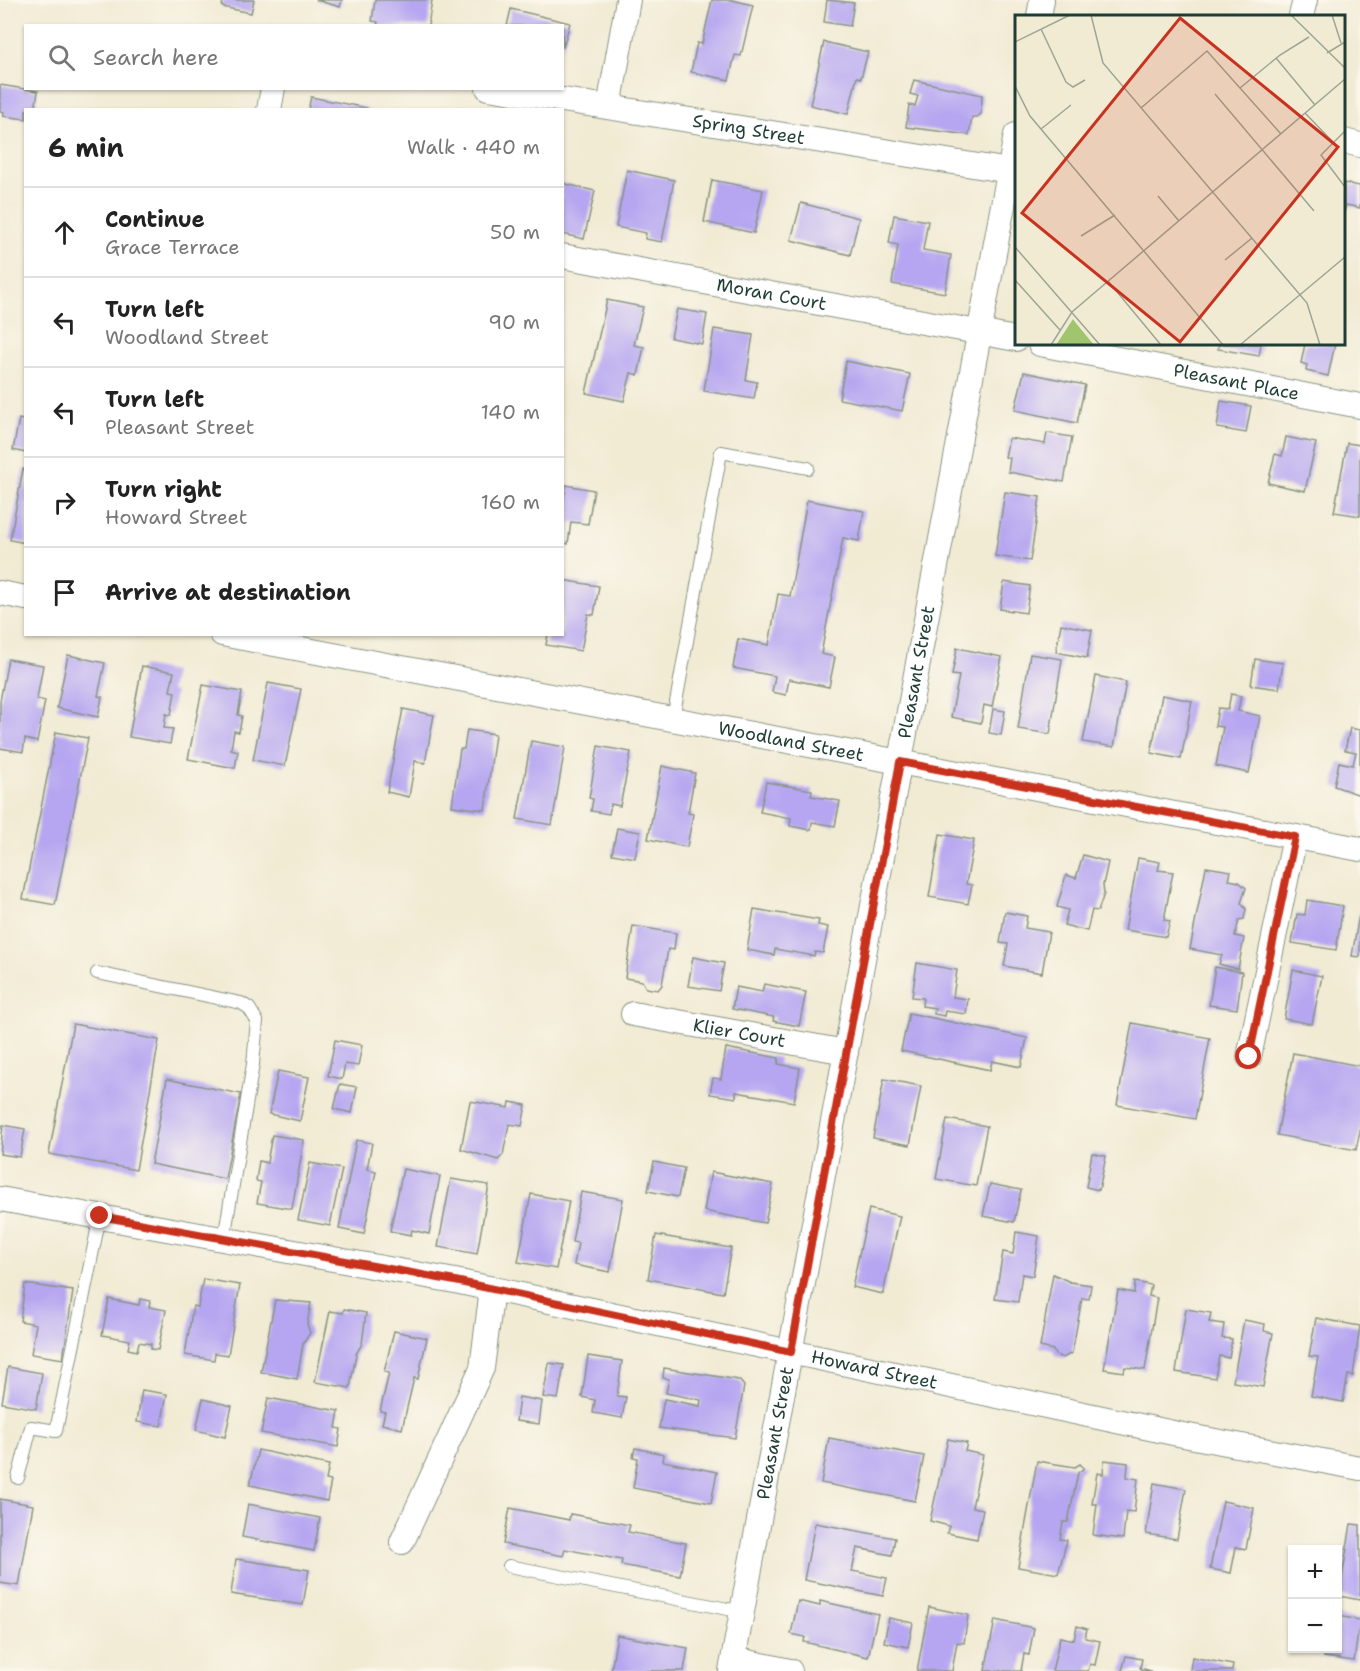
<!DOCTYPE html>
<html lang="en">
<head>
<meta charset="utf-8">
<style>
	:root { --surface:#fff; --page:#f2f2f2; --text:#222; --muted:#767676; --line:#e0e0e0 }
	body { margin:0; font-family:"Shantell Sans",sans-serif; background:var(--page); color:var(--text) }
	.controls { position:absolute; right:18px; bottom:18px; display:grid; overflow:hidden; border-radius:0px; box-shadow:0 2px 4px #0004 }
	.controls button { width:54px; height:54px; display:grid; place-items:center; padding:0; border:0; border-bottom:2px solid var(--line); background:var(--surface); color:var(--text); font:30px sans-serif }
	.stop { position:absolute; width:18px; height:18px; margin:-14px; border:4px solid #c8321e; border-radius:50%; background:#fff }
	.stop.end { background:#c8321e; border-color:#fff; box-shadow:0 2px 6px #0008 }
	.list { margin:0; padding:0; list-style:none }
	h2 { display:flex; justify-content:space-between; align-items:center; height:78px; margin:0; padding:0 24px; font-size:26px }
	h2 small { font-size:20px; font-weight:400; color:var(--muted) }
	.list li { display:grid; grid-template-columns:39px 1fr auto; gap:18px; align-items:center; box-sizing:border-box; height:90px; padding:0 24px; border-top:2px solid var(--line) }
	.list b { display:block; font-size:22px; white-space:nowrap }
	.list p { margin:0; font-size:20px; white-space:nowrap; color:var(--muted) }
	.list em { font-size:20px; font-style:normal; color:var(--muted) }
	.icon { flex:none; width:33px; height:33px; fill:none; stroke:currentColor; stroke-width:2; stroke-linecap:round; stroke-linejoin:round }
	.map { position:relative; flex:none; width:1360px; height:1671px; overflow:hidden }
	.search { position:absolute; background:var(--surface); box-shadow:0 2px 4px #0004; left:24px; top:24px; width:540px; height:66px; display:flex; align-items:center; gap:15px; box-sizing:border-box; padding:0 21px; border-radius:0px; color:var(--muted); font-size:22px }
	.panel { position:absolute; background:var(--surface); box-shadow:0 2px 4px #0004; left:24px; top:108px; width:540px; height:528px; border-radius:0px }
	.map>svg:first-child { display:block }
</style>
</head>
<body>
<div class="map">
<svg width="1360" height="1671" viewBox="0 0 1360 1671">
	<rect width="100%" height="100%" fill="#fbf7ec"/>
	<filter id="ink" filterUnits="userSpaceOnUse"><feTurbulence type="fractalNoise" baseFrequency=".0167" numOctaves="2"/><feDisplacementMap in="SourceGraphic" scale="12" xChannelSelector="R" yChannelSelector="G"/><feConvolveMatrix kernelMatrix="1 2 1 2 8 2 1 2 1" color-interpolation-filters="sRGB"/></filter>
	<filter id="wash" filterUnits="userSpaceOnUse"><feTurbulence type="fractalNoise" baseFrequency=".008" numOctaves="4" result="noise"/><feDisplacementMap in="SourceGraphic" scale="24" xChannelSelector="R" yChannelSelector="G"/><feGaussianBlur stdDeviation="1.35" result="paint"/><feColorMatrix in="noise" values="0 0 0 0 0 0 0 0 0 0 0 0 0 0 0 0 0 1.4 0 .05"/><feComposite in="paint" operator="in"/></filter>
	<g filter="url(#wash)">
		<rect width="100%" height="100%" fill="#f1ebd4"/>
		<g id="blocks">
			<path fill="#b6a6f1" d="M223,0H254L251,13L222,7Z
				M316,0H342L340,7Z
				M375,0H432L428,26H377L378,22L372,21Z
				M712,0H732L753,5L741,56L735,55L729,80L691,72L697,43L702,44Z
				M827,0L854,3L850,26L824,22Z
				M511,9L570,23L563,48L562,26H507Z
				M824,42L868,52L861,78L857,77L848,114L810,105Z
				M914,80L982,95L981,114L977,117H972L969,135L906,127L909,105L915,106L918,96L910,94Z
				M0,85L38,91L35,110H26V119L3,116L4,112L0,111Z
				M311,97L367,108V110H308Z
				M627,170L674,180L662,242L645,239L646,233L616,227Z
				M712,180L763,190L754,233L704,222Z
				M562,183L595,191L584,239L562,234Z
				M1344,183L1360,186V208L1346,205L1344,213Z
				M801,203L859,218L850,255L791,240Z
				M894,215L928,221L923,250L951,255L945,293L892,284L898,245L889,243Z
				M607,300L643,307L634,345L644,347L638,375L631,373L624,401L586,393Z
				M677,309L707,314L702,344L671,338Z
				M714,329L753,335L746,380L757,382L754,399L704,391Z
				M1219,344H1261L1259,356L1218,349Z
				M1305,344H1335L1328,376L1306,371L1307,365L1301,363Z
				M846,361L910,374L902,411L839,399Z
				M1024,372L1085,385L1077,423L1015,410Z
				M1221,401L1251,406L1246,433L1217,428Z
				M19,419L26,421V453L13,450Z
				M1047,433L1072,437L1064,482L1008,472L1010,458L1005,457L1009,438L1045,444Z
				M1286,437L1316,443L1305,491L1268,483L1275,454L1282,456Z
				M1347,443L1360,445V516L1334,512Z
				M23,469L26,470V543L10,540Z
				M566,485L594,490L588,524L571,522L568,544L562,543V509Z
				M1005,492L1040,497L1030,561L995,556Z
				M807,500L864,511L859,541L843,538L821,654L835,657L829,687L789,679L786,695L772,692L775,676L733,668L738,639L769,645L778,594L790,596Z
				M562,580L599,586L594,615L588,614L581,651L546,645L548,634H562Z
				M1004,582L1030,586L1026,613L1000,609Z
				M1061,624L1092,630L1087,658L1056,652Z
				M957,648L1002,657L992,707L984,705L981,723L951,717L959,676L952,675Z
				M1030,654L1062,659L1050,734L1018,729Z
				M68,655L105,663L98,696L102,697L98,717L57,708Z
				M8,659L43,665L37,699L45,701L37,742L25,739L23,752L0,748V701Z
				M1255,659L1283,663L1279,689L1251,685Z
				M142,666L174,672L170,691L175,692L171,715L166,714L164,728L173,729L170,744L129,737Z
				M1096,676L1126,682L1114,747L1083,742Z
				M268,683L301,689L285,766L253,760Z
				M203,685L242,692L238,715L242,716L239,732L234,731L231,749L238,751L235,768L188,759Z
				M1231,694L1241,696L1238,711L1260,716L1249,773L1216,766L1223,727L1215,726L1218,708L1228,709Z
				M1162,695L1192,701L1181,759L1151,753Z
				M403,709L434,715L425,763L415,761L409,797L387,792Z
				M993,709L1005,711L1001,735L989,733Z
				M1350,728L1360,730V795L1334,786L1339,762L1353,765L1356,752L1345,750Z
				M467,730L495,734L485,810L452,806L460,749H464Z
				M56,732L88,738L55,905L23,899Z
				M531,741L565,747L552,825L517,819Z
				M598,746L631,752L620,806L611,804L609,814L591,811L593,799L589,798Z
				M662,766L695,773L688,813L693,814L687,847L648,839Z
				M766,782L812,790L811,796L840,801L835,826L812,822L811,830L790,826L791,818L760,812Z
				M617,828L640,832L635,858L612,854Z
				M940,834L974,840L966,884L972,885L968,904L929,897Z
				M1083,855L1108,862L1103,885L1104,894L1098,911L1092,910L1087,931L1064,925L1068,910L1057,907L1066,875L1076,878Z
				M1138,858L1160,862L1158,870L1173,872L1164,920L1170,921L1166,937L1125,930Z
				M1206,867L1231,871L1229,880L1239,882L1246,888L1241,903L1246,909L1244,919L1239,920L1235,936L1244,938L1238,969L1219,964L1222,955L1190,949Z
				M1307,900L1343,906L1336,950L1292,943L1297,914L1305,915Z
				M754,909L819,920L818,925L828,927L823,953L815,952L814,956L775,949L774,955L747,950Z
				M1005,912L1027,916L1025,928L1049,932L1042,973L1004,966L1008,944L1000,943Z
				M1359,915H1360V957L1352,956Z
				M633,926L676,933L674,950L668,949L662,985L658,990L646,988L642,981L625,978Z
				M693,957L724,963L719,991L688,986Z
				M917,963L957,970L953,997L968,999L966,1014L945,1011L944,1016L934,1014L935,1008L922,1006L923,998L912,997Z
				M1215,967L1242,972L1237,1009L1209,1005Z
				M1293,970L1322,976L1312,1024L1284,1019Z
				M764,984L806,992L799,1026L773,1021L774,1017L732,1009L736,987L762,992Z
				M909,1013L1027,1038L1021,1067L992,1061L990,1070L901,1051Z
				M1132,1023L1210,1038L1195,1119L1117,1105Z
				M73,1024L159,1040L136,1170L49,1154Z
				M335,1040L362,1045L358,1066L345,1064L342,1079L328,1076Z
				M726,1048L779,1058L778,1064L800,1068L794,1102L736,1092V1098L710,1094L713,1078L721,1079Z
				M1293,1053L1360,1066V1131L1356,1150L1277,1135Z
				M278,1071L309,1077L300,1121L269,1114Z
				M167,1079L241,1094L225,1179L151,1164Z
				M884,1079L921,1086L910,1145L873,1138Z
				M340,1084L357,1087L352,1113L334,1109Z
				M470,1101L509,1108L510,1102L526,1105L522,1126L509,1124L503,1155L498,1160L461,1149Z
				M947,1119L987,1126L976,1186L936,1179Z
				M3,1125L25,1129L20,1157L0,1154Z
				M272,1135L304,1140L292,1209L257,1203L261,1182L256,1181L259,1161L267,1163Z
				M356,1140L372,1143L367,1169L376,1171L364,1234L339,1229Z
				M1092,1153L1106,1156L1099,1190L1086,1187Z
				M654,1162L684,1168L678,1197L648,1191Z
				M310,1163L342,1169L330,1226L298,1220Z
				M403,1169L440,1176L429,1234L412,1230L411,1235L390,1231Z
				M711,1172L773,1184L765,1223L704,1211Z
				M451,1179L489,1185L477,1254L438,1247Z
				M990,1184L1021,1190L1014,1222L983,1216Z
				M581,1192L623,1199L610,1272L574,1265L578,1243L572,1242Z
				M531,1194L569,1201L556,1269L518,1262Z
				M869,1209L900,1216L883,1294L852,1287Z
				M1016,1232L1039,1236L1033,1276L1022,1274L1018,1302L995,1299L1003,1252L1013,1254Z
				M656,1235L731,1248L723,1293L648,1279Z
				M1053,1274L1070,1282L1091,1285L1089,1299L1082,1298L1072,1353L1063,1358L1055,1355L1053,1350L1040,1347Z
				M203,1279L240,1285L228,1355L215,1353L214,1360L185,1355L193,1306L198,1307Z
				M1135,1282L1151,1285L1149,1296L1157,1298L1145,1370L1125,1367L1124,1372L1104,1369L1118,1290L1134,1293Z
				M25,1284L73,1291L63,1359L31,1354L36,1324L20,1321Z
				M109,1299L139,1305L140,1299L150,1301L149,1307L166,1310L158,1350L151,1349V1344L139,1342L137,1351L128,1349L130,1340L102,1335Z
				M275,1300L311,1303L307,1324L310,1333L303,1344L297,1379L261,1372Z
				M344,1309L366,1313L362,1344L356,1354L350,1388L315,1382L330,1311L343,1313Z
				M1186,1309L1211,1313L1209,1322L1224,1324L1222,1338L1232,1339L1229,1358L1219,1356L1215,1378L1176,1372Z
				M1316,1318L1360,1326L1353,1376L1348,1375L1343,1402L1311,1396L1318,1357L1309,1356Z
				M1244,1320L1265,1324L1264,1331L1273,1333L1263,1387L1233,1382Z
				M394,1331L427,1338L418,1379L414,1378L402,1429L382,1424L385,1412L380,1411L389,1373L384,1372Z
				M588,1356L622,1361L617,1396L626,1397L622,1418L593,1413L595,1400L582,1397Z
				M549,1363L564,1365L558,1399L543,1397Z
				M8,1367L42,1373L36,1409L2,1403Z
				M664,1368L739,1380L744,1386L735,1438L659,1428L664,1399L700,1406L701,1400L666,1393L669,1379L663,1378Z
				M142,1390L167,1394L161,1426L137,1422Z
				M519,1397L542,1401L539,1424L516,1421Z
				M268,1398L339,1411L336,1428L341,1429L338,1447L261,1433Z
				M203,1399L232,1406L225,1437L196,1430Z
				M829,1438L924,1456L915,1501L821,1483Z
				M948,1439L967,1443L965,1451L983,1455L972,1507L983,1509L977,1539L947,1533L949,1526L930,1521Z
				M635,1448L664,1454L663,1461L717,1472L711,1503L633,1488L638,1458L633,1457Z
				M258,1450L329,1465L326,1480L331,1481L327,1501L250,1485Z
				M1104,1460L1128,1463L1127,1477L1138,1479L1134,1512L1126,1511L1123,1539L1093,1535L1097,1504H1092L1097,1473L1103,1474Z
				M1037,1461L1075,1467L1080,1464L1084,1468L1078,1473L1068,1522H1063L1060,1539L1067,1540L1058,1574L1018,1567Z
				M1154,1483L1186,1489L1177,1539L1146,1534Z
				M0,1499L33,1505L19,1586L0,1583Z
				M1223,1501L1254,1508L1246,1549L1236,1547L1231,1573L1210,1569Z
				M248,1504L320,1518L314,1551L242,1537Z
				M510,1508L569,1520L570,1514L630,1525L628,1532L686,1543L680,1576L621,1565L622,1560L565,1549L563,1556L503,1544Z
				M815,1523L895,1538L892,1555L857,1548L852,1571L887,1578L883,1596L804,1580Z
				M1351,1524L1360,1525V1600L1339,1596Z
				M236,1559L309,1570L303,1605L231,1594Z
				M798,1601L820,1606V1601L878,1614L868,1657L804,1642L805,1637L791,1634Z
				M929,1607L968,1615L964,1643L957,1642L952,1671H917Z
				M1338,1616L1360,1620L1354,1661L1324,1657L1325,1648H1338Z
				M889,1618L913,1623L908,1647L884,1642Z
				M995,1620L1034,1628L1029,1655L1024,1654L1021,1671H985Z
				M1077,1626L1087,1629L1085,1638L1100,1641L1095,1665L1090,1664L1088,1671H1052L1060,1637L1074,1640Z
				M617,1635L688,1648L684,1671H611Z
				M1126,1656L1142,1659L1140,1668L1151,1671H1122Z
				M1192,1657L1233,1665L1232,1671H1190Z"/>
		</g>
	</g>
	<g filter="url(#ink)">
		<use href="#blocks" fill-opacity="0" stroke="#889484" stroke-width="1.5"/>
		<g fill="none" stroke-linecap="round" stroke-linejoin="round">
			<g stroke="#889484" stroke-width="14">
				<path id="lane" d="M673,719L721,452L808,468
					M97,973L241,1003L249,1008L257,1021L253,1064L224,1239
					M18,1478L31,1427L56,1431L100,1216
					M509,1566L743,1612"/>
			</g>
			<g stroke="#889484" stroke-width="26">
				<g id="street">
					<path d="M1039,16L1042,0"/>
					<path d="M1301,16L1305,0"/>
					<path id="s1" d="M488,88L1010,171"/>
					<path d="M609,107L628,0"/>
					<path d="M269,110L273,88"/>
					<path d="M1344,141L1360,145"/>
					<path id="s2" d="M562,256L1016,339"/>
					<path id="s3" d="M1040,344L1360,406"/>
					<path d="M0,593L26,598"/>
					<path id="s4" d="M222,634L1360,849"/>
					<path id="s5" d="M633,1014L846,1052"/>
					<path d="M1249,1057L1295,837"/>
					<path id="s6" d="M0,1199L455,1281L1178,1434L1360,1468"/>
					<path d="M402,1542L482,1368L492,1289"/>
					<path d="M734,1659L790,1671"/>
					<path id="s7" d="M731,1671L1016,135"/>
				</g>
			</g>
			<use href="#lane" stroke="#fff" stroke-width="12"/>
			<use href="#street" stroke="#fff" stroke-width="24"/>
		</g>
	</g>
	<g fill="none" stroke-linecap="round" stroke-linejoin="round" filter="url(#ink)">
		<path stroke="#c8321e" stroke-width="8" d="M100,1216L455,1281L791,1352L900,762L1295,837L1249,1057"/>
	</g>
	<g text-anchor="middle" stroke-width="5" stroke-linejoin="round" paint-order="stroke">
		<g font-size="18" fill="#1f3d34" stroke="#fbf7ec">
			<text dy="6" stroke="none"><textPath href="#s1" startOffset="264">Spring Street</textPath></text>
			<text dy="6" stroke="none"><textPath href="#s2" startOffset="213">Moran Court</textPath></text>
			<text dy="6" stroke="none"><textPath href="#s3" startOffset="200">Pleasant Place</textPath></text>
			<text dy="6" stroke="none"><textPath href="#s7" startOffset="1016">Pleasant Street</textPath></text>
			<text dy="6" stroke="none"><textPath href="#s4" startOffset="579">Woodland Street</textPath></text>
			<text dy="6" stroke="none"><textPath href="#s5" startOffset="108">Klier Court</textPath></text>
			<text dy="6" stroke="none"><textPath href="#s6" startOffset="891">Howard Street</textPath></text>
			<text dy="6" stroke="none"><textPath href="#s7" startOffset="242">Pleasant Street</textPath></text>
		</g>
	</g>
	<g transform="translate(1015 15)">
		<rect width="330" height="330" fill="#f1ebd4"/>
		<path d="M58,304L60,307L79,330H41Z" fill="#a1c56f"/>
		<path fill="none" stroke="#9da594" stroke-width="1.5" d="M76,0L88,48L292,288L305,330M276,0L330,53M317,0L326,28M26,14L51,67L58,72L70,65M0,27L55,0M312,38L330,27M261,43L300,90M0,71L15,101L208,330M225,73L265,40L294,22M200,79L299,196M126,93L192,36L266,119M290,98L317,126M26,114L56,90M330,116L306,140L330,172M143,181L164,206M66,221L100,200M0,232L85,330M210,245L237,223M0,265L45,315M93,266L146,330M36,330L57,297L330,64M225,330L330,242"/>
		<path fill="#c8321e" fill-opacity="0.15" stroke="#c8321e" stroke-width="3" d="M165,3L323,132L165,327L7,198Z"/>
		<rect width="330" height="330" fill="none" stroke="#1f3d34" stroke-width="3"/>
	</g>
</svg>
<div class="controls">
<button>+</button>
<button>−</button>
</div>
<div class="stop" style="left:1249px;top:1057px"></div>
<div class="stop end" style="left:100px;top:1216px"></div>
<div class="search"><svg class="icon" aria-label="search" viewBox="0 0 24 24"><circle cx="10" cy="10" r="6"/><path d="M15 15l6 6"/></svg>Search here</div>
<section class="panel">
<h2>6 min<small>Walk · 440 m</small></h2>
<ul class="list">
<li><svg class="icon" aria-label="ahead" viewBox="0 0 24 24"><path d="M12 20V5M6 11l6-6 6 6"/></svg><div><b>Continue</b><p>Grace Terrace</p></div><em>50 m</em></li>
<li><svg class="icon" aria-label="left" viewBox="0 0 24 24"><path d="M17 20v-9H6M10 6l-5 5 5 5"/></svg><div><b>Turn left</b><p>Woodland Street</p></div><em>90 m</em></li>
<li><svg class="icon" aria-label="left" viewBox="0 0 24 24"><path d="M17 20v-9H6M10 6l-5 5 5 5"/></svg><div><b>Turn left</b><p>Pleasant Street</p></div><em>140 m</em></li>
<li><svg class="icon" aria-label="right" viewBox="0 0 24 24"><path d="M7 20v-9h11M14 6l5 5-5 5"/></svg><div><b>Turn right</b><p>Howard Street</p></div><em>160 m</em></li>
<li><svg class="icon" aria-label="arrive" viewBox="0 0 24 24"><path d="M6 21V4h12l-3 4 3 4H6"/></svg><div><b>Arrive at destination</b></div></li>
</ul>
</section>
</div>
</body>
</html>
